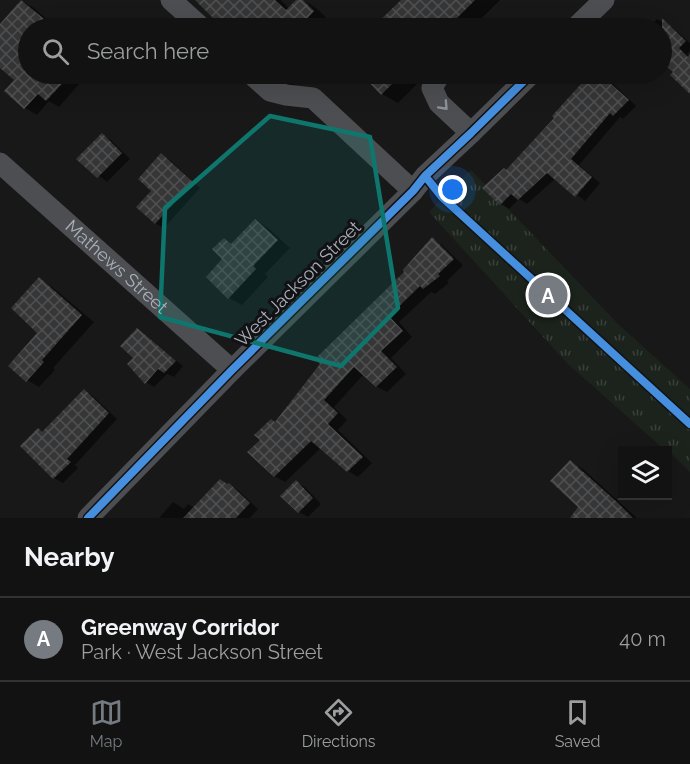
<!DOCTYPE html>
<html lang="en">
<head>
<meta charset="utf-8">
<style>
	:root { --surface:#121212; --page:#1f2020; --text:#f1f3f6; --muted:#9c9e9f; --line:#313232; --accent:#767a81 }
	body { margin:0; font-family:Raleway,sans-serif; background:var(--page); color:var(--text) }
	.controls { position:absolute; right:18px; bottom:18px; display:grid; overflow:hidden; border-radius:0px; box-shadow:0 6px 24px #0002 }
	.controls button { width:54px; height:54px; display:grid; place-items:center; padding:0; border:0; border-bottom:2px solid var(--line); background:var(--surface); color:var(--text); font:30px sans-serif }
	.you { position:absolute; left:453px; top:190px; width:21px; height:21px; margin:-15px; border:4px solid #fff; border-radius:50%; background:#1a73e8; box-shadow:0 0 0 9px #1a73e833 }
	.badge { display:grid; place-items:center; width:39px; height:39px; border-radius:50%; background:var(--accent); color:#fff; font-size:20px; font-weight:700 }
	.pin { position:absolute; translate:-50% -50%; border:3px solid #fff; box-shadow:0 2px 6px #0006 }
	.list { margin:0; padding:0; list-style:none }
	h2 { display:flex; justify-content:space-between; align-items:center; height:78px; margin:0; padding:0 24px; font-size:26px }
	h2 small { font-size:20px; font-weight:400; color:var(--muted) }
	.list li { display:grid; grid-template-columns:39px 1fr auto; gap:18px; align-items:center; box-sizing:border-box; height:84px; padding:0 24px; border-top:2px solid var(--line) }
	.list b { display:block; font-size:22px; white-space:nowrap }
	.list p { margin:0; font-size:20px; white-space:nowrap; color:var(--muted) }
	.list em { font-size:20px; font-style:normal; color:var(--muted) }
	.icon { flex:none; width:33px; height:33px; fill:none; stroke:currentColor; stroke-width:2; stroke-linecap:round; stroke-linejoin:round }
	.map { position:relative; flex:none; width:690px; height:518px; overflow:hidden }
	.search { position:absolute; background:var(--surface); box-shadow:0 6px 24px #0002; left:18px; right:18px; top:18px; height:66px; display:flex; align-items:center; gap:15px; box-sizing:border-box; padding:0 21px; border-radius:33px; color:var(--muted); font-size:22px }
	.sheet { height:162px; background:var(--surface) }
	nav { display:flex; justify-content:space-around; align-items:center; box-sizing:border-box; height:84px; border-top:2px solid var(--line); background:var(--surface); font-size:16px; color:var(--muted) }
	nav a { display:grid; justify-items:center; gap:3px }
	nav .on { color:var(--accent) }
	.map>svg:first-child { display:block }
</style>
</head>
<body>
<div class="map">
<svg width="690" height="518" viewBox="0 0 690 518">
	<defs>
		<pattern id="park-tufts" width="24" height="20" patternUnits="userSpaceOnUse" patternTransform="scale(1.5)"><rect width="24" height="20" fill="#1b231c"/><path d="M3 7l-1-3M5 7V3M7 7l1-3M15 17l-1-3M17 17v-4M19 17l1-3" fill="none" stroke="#39403b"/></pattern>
		<pattern id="building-cross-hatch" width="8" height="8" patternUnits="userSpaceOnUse" patternTransform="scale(1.5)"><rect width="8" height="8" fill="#363637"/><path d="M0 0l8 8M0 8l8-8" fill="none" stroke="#505152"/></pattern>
	</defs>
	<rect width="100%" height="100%" fill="#181818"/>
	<path fill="url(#park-tufts)" d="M471,170L618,324L690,389V472L668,450H665L568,364L429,212Z"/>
	<path fill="#0007" d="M205,0H281L289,9L298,0H303L316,8L330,21L323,28H226L201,4Z
		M403,0H500L472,28H374Z
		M22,1L34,8L57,28H28V74H88L59,107L49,101L37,115L25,108L16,80L0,66V26Z
		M657,19L672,27L690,43V51L687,54L690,57V92L662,60V28H648Z
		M272,74H305L292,87Z
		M363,74H427L398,103L382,94Z
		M592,74L604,75L636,106L623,119L620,117L579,165L600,183L585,201L556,178L527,204L519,199L509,209L500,204L507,172Z
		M102,135L111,140L130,159L107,182L78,159Z
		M161,155L170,160L200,188L164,228L155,223L153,191Z
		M256,221L268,228L290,248L265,274L268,277L242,305L229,298L224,240L232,245Z
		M432,239L442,245L463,265L447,281L449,283L435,294L431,292L399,322L412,337L391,358L406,374L387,392L376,386L364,374L334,407L347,420L338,430L372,463L358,477L348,471L321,448L285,482L274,476L276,423Z
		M39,279L51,286L94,322L53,368L55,370L39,387L27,380L39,333Z
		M137,330L183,366L174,377L167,374L154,387L146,382Z
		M84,390L93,396L117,419L75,465L78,468L63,483L54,478L22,446L43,433Z
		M570,462L583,469L637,518H579L580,507Z
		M296,482L305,487L321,504L308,517L299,512L282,496Z
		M229,484L238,490L258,509L250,518H159L173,502L184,509L188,504L194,508Z"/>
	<path fill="url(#building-cross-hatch)" d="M21,0L55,28H28V74H71L46,101L38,94L24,109L4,91L14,80L0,68V24Z
		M195,0H275L286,10L296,0H303L314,11L301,25L304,28H223Z
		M401,0H475L447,28H372Z
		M662,18L686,41L679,48L688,57L690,54V94L670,75L673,72L664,64L662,67Z
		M361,74H402L381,95Z
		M590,74H600L629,100L613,116L610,113L571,159L592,177L575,197L547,173L518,200L511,194L500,205L482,188L504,168L506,170L554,118L552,116Z
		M102,133L122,153L97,178L76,159Z
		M161,153L193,182L155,224L136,207L151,191L138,179Z
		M255,219L278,240L253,266L256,269L228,299L206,277L222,259L212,249L224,238L231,244Z
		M432,237L454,259L438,274L440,276L423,289L420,286L389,316L403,331L381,351L397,367L376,387L354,367L324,400L338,413L328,424L363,457L347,472L311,441L274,477L247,452L260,440L254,435L271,419L275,422L320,364L315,359L404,272L403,270Z
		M39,277L82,315L42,360L44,362L26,382L8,366L37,333L11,308Z
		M137,328L176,361L164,373L158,369L145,384L127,364L133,358L120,346Z
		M84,389L109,413L67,459L71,462L53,479L20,446L38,428L42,432Z
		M570,460L617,502L633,518H570L578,507L550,481Z
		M220,479L227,484L229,483L250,503L236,518H183Z
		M296,480L313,498L298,513L280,496Z"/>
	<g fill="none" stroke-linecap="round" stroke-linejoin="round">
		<g stroke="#4c4e51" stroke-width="21">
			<path d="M171,0L202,28"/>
			<path d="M575,28L604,0"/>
			<path d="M251,74L270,91L286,95L313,98L413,191"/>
			<path d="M440,74L432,88L439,103L471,133"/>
			<path id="s1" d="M0,163L232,370"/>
			<path d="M88,518L232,370L413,191L425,176L471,133L531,74"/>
		</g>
		<g stroke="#121214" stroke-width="11">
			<path id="cycleway" d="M425,176L442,197L690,424
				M88,518L232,370L413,191L425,176L471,133L531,74"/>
		</g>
		<use href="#cycleway" stroke="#468fdf" stroke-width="8"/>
	</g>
	<defs><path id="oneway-chevron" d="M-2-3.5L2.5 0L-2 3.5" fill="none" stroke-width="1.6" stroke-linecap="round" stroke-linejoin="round" transform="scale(1.5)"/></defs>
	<use stroke="#8c929a" href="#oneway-chevron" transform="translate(444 106) rotate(47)"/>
	<path fill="#0f766e" fill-opacity="0.2" stroke="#0f766e" stroke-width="4.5" stroke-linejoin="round" d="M270,116L370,137L398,308L341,366L160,317L165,208Z"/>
	<g text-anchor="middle" stroke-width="6" stroke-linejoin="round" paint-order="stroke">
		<g font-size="18" fill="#a8afba" stroke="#121214">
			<text dy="6" stroke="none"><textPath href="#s1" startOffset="156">Mathews Street</textPath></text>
			<text transform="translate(298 284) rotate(-45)" y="6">West Jackson Street</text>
		</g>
	</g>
</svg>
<div class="controls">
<button><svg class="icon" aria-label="layers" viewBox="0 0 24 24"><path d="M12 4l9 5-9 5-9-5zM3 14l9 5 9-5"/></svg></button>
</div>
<div class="you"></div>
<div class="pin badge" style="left:548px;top:295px">A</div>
<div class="search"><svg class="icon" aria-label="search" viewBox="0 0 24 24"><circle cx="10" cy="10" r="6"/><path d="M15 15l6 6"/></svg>Search here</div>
</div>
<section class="sheet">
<h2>Nearby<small></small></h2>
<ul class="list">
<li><span class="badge">A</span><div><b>Greenway Corridor</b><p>Park · West Jackson Street</p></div><em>40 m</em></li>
</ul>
</section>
<nav>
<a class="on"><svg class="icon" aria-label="map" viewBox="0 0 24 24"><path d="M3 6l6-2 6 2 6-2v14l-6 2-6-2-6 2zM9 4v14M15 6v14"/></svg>Map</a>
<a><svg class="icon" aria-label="directions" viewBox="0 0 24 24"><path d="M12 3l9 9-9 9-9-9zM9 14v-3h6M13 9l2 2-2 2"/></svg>Directions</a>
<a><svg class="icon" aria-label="saved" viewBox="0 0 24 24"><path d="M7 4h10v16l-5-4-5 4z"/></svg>Saved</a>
</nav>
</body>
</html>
